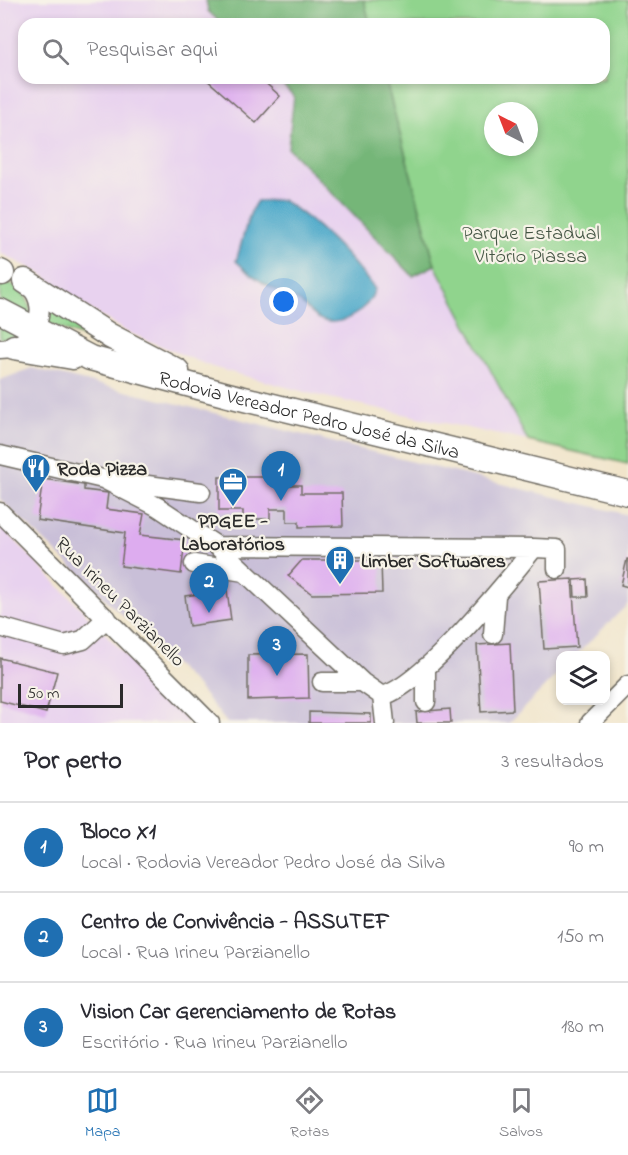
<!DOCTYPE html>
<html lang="pt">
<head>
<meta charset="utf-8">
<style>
	:root { --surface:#fff; --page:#f7f7f7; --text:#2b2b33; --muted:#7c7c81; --line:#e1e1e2; --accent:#1f6fb2 }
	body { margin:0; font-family:"Indie Flower",sans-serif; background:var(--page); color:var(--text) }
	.controls { position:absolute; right:18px; bottom:18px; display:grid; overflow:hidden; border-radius:12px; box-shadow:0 3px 9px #0003 }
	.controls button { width:54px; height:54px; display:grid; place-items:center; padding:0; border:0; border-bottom:2px solid var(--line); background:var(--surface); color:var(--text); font:30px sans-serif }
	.compass { position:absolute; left:484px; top:102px; width:54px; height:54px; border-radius:50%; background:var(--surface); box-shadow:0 3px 9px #0003; rotate:318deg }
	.scale { position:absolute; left:18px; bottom:15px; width:105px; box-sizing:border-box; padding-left:6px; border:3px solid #2b2b2b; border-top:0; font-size:16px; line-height:21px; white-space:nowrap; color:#2b2b2b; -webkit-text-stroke:4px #f7f3e8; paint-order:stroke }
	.you { position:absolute; left:284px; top:302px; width:21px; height:21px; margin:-15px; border:4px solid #fff; border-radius:50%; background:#1a73e8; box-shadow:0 0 0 9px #1a73e833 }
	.badge { display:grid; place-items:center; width:39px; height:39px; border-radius:50%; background:var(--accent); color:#fff; font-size:20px; font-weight:700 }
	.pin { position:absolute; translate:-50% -50px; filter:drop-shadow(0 2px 3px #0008) }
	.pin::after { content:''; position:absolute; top:32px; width:21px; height:18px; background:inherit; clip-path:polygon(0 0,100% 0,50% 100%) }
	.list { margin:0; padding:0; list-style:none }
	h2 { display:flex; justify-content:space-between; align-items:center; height:78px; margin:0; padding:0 24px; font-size:26px }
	h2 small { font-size:20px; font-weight:400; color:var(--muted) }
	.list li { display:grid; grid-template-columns:39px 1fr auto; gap:18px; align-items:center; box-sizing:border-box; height:90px; padding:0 24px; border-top:2px solid var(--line) }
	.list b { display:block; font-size:22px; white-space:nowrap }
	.list p { margin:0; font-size:20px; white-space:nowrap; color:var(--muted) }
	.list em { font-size:20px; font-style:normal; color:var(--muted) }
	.icon { flex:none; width:33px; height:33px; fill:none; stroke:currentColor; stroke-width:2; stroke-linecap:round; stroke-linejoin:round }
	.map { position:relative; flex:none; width:628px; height:723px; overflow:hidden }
	.search { position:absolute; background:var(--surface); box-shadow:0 3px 9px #0003; left:18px; right:18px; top:18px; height:66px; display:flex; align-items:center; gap:15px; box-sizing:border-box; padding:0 21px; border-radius:18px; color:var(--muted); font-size:22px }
	.sheet { height:348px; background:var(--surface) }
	nav { display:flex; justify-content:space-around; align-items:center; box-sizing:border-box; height:84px; border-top:2px solid var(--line); background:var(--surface); font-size:16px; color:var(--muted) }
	nav a { display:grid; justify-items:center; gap:3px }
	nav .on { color:var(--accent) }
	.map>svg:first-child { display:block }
</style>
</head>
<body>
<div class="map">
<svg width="628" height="723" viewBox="0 0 628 723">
	<rect width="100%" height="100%" fill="#f7f3e8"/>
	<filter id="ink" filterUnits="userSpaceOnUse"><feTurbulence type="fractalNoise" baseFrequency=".0167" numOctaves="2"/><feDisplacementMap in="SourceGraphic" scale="12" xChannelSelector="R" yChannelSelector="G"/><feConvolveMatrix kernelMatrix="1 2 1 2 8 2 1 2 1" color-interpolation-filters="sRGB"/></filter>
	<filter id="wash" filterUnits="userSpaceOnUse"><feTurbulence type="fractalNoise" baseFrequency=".008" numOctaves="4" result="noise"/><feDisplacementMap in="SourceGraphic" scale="24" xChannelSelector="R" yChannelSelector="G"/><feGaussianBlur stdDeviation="1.35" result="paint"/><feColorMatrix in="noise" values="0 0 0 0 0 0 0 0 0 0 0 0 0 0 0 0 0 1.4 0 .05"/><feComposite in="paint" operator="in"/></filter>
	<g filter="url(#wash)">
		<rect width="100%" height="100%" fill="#f1e5cb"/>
		<path fill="#e8d2ef" d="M0,0H206L208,11L222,24H24V78H275L294,96L288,148L413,276L435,265L528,441L316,395L212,367L125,331L72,298L40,273L0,253Z
			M0,525L155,685L189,723H0Z"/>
		<path fill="#c9bfd8" d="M32,368L628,515V604L576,655L560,656V671L509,723H227L197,686L0,499V380Z"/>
		<path fill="#90d48d" stroke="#5e805c" stroke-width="1.5" fill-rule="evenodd" d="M364,0H628V464L528,441L435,265L385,78H604V24H370ZM493,111H529V147H493Z
			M0,283C20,283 31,298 30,317L0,301Z
			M48,301L128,354L45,323Z
			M0,320L20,333L12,338L0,339Z"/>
		<path fill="#74b678" stroke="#507052" stroke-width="1.5" d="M206,0H364L370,24H222L208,11Z
			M275,78H385L435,265L413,276L288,148L294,96Z"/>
		<path fill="#4aa7c9" stroke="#3a697a" stroke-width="1.5" d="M282,200C320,224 347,254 375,289C369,308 346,326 324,321C312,318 305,303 295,299C272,289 254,279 236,261C242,244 247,214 257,201Z"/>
		<g id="blocks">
			<path fill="#ddacef" d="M205,78H260L280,96L256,123Z
				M219,477H289V485H301V493H342L343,526L299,527V522H287V509H270V519H243V511H219Z
				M43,479L84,485V490L108,493L106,509L144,514L140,535L185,540L181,574L121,566L125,533L37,520Z
				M627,559H628V587L621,585Z
				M302,560H381L382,593L312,594L288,576Z
				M572,579L577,647L544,649L539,581Z
				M587,579L588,597H575L574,580Z
				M227,590L231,620L189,626L185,596Z
				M510,643L513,710L481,712L477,645Z
				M308,654L309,698L248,700V655Z
				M0,658L57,672L46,713L0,701Z
				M450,709L451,723H417L416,712Z
				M309,712L371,714V723H309Z"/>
		</g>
	</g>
	<g filter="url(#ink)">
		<use href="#blocks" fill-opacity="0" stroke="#706c63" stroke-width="1.5"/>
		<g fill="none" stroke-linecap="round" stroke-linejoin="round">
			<g stroke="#706c63" stroke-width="21">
				<path id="minor" d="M0,349C33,349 53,310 29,285
					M0,455L103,479L158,507L217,546L362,682L382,696C422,686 506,583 534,548L217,546
					M117,481L201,492
					M0,512L210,723
					M534,548L557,549V569
					M194,564L244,572
					M0,627L64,645L83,640L107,618
					M493,634L496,596
					M322,682H362
					M382,696L385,723
					M426,702V667
					M590,723L628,685"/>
			</g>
			<g stroke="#706c63" stroke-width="27">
				<g id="major">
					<path d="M0,272L2,273"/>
					<path d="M25,281L110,336L177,371"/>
					<path id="s1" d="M0,311L90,358L228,395L628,493"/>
					<path d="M14,347L73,357"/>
				</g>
			</g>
			<use href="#minor" stroke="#fff" stroke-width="18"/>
			<use href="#major" stroke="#fff" stroke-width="24"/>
		</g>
	</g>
	<defs>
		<g id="restaurant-pin" transform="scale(1.5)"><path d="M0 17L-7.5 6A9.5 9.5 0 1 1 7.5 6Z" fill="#1f6fb2" stroke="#f7f3e8"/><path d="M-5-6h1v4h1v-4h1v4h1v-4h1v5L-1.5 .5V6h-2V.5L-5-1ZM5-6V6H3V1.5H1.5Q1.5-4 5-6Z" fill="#fff"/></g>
		<g id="office-pin" transform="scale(1.5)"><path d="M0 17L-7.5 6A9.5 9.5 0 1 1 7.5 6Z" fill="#1f6fb2" stroke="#f7f3e8"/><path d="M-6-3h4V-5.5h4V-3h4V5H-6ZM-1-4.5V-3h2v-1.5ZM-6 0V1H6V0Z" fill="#fff"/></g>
		<g id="building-pin" transform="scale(1.5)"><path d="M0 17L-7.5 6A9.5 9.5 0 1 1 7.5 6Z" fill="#1f6fb2" stroke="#f7f3e8"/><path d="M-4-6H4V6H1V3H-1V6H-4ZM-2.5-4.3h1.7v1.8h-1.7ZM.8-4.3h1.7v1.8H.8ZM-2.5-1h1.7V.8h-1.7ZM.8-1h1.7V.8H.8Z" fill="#fff"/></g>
	</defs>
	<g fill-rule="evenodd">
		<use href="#restaurant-pin" x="36" y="468"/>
		<use href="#office-pin" x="233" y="482"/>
		<use href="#building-pin" x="340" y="560"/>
	</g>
	<g text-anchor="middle" stroke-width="4.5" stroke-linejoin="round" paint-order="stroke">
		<g font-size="20" fill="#454" stroke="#f7f3e8">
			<text x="531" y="239">Parque Estadual<tspan x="531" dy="23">Vitório Piassa</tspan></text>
		</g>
		<g font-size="20" fill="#2b2b2b" stroke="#f7f3e8">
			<text dy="7" stroke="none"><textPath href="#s1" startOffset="328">Rodovia Vereador Pedro José da Silva</textPath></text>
			<text transform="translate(121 601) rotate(45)" y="7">Rua Irineu Parzianello</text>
		</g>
		<g font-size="20" font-weight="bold" fill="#2b2b2b" stroke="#f7f3e8" text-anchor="start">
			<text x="57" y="475">Roda Pizza</text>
			<text x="233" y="527" text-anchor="middle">PPGEE -<tspan x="233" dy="23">Laboratórios</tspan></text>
			<text x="361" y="567">Limber Softwares</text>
		</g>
	</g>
</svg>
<div class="controls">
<button><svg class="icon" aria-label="layers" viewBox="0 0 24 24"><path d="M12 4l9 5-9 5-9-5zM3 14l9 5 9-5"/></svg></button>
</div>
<svg class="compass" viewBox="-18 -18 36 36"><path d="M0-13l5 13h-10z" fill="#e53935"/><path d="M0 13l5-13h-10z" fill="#7c7c81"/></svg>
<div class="scale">50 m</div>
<div class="you"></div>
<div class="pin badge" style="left:281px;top:501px">1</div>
<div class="pin badge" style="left:209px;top:613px">2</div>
<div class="pin badge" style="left:277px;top:676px">3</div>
<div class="search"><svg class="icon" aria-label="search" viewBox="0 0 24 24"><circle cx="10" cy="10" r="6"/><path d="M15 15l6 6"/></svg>Pesquisar aqui</div>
</div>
<section class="sheet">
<h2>Por perto<small>3 resultados</small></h2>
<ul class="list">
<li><span class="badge">1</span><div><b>Bloco X1</b><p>Local · Rodovia Vereador Pedro José da Silva</p></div><em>90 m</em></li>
<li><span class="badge">2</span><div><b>Centro de Convivência - ASSUTEF</b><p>Local · Rua Irineu Parzianello</p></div><em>150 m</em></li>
<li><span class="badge">3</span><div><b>Vision Car Gerenciamento de Rotas</b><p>Escritório · Rua Irineu Parzianello</p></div><em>180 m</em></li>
</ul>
</section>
<nav>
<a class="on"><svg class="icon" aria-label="map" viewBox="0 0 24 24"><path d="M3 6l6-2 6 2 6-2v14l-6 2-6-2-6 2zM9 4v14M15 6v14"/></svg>Mapa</a>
<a><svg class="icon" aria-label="directions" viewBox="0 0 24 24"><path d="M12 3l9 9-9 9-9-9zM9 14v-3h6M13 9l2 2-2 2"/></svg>Rotas</a>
<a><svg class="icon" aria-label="saved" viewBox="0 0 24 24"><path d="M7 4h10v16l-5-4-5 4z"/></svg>Salvos</a>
</nav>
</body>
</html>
